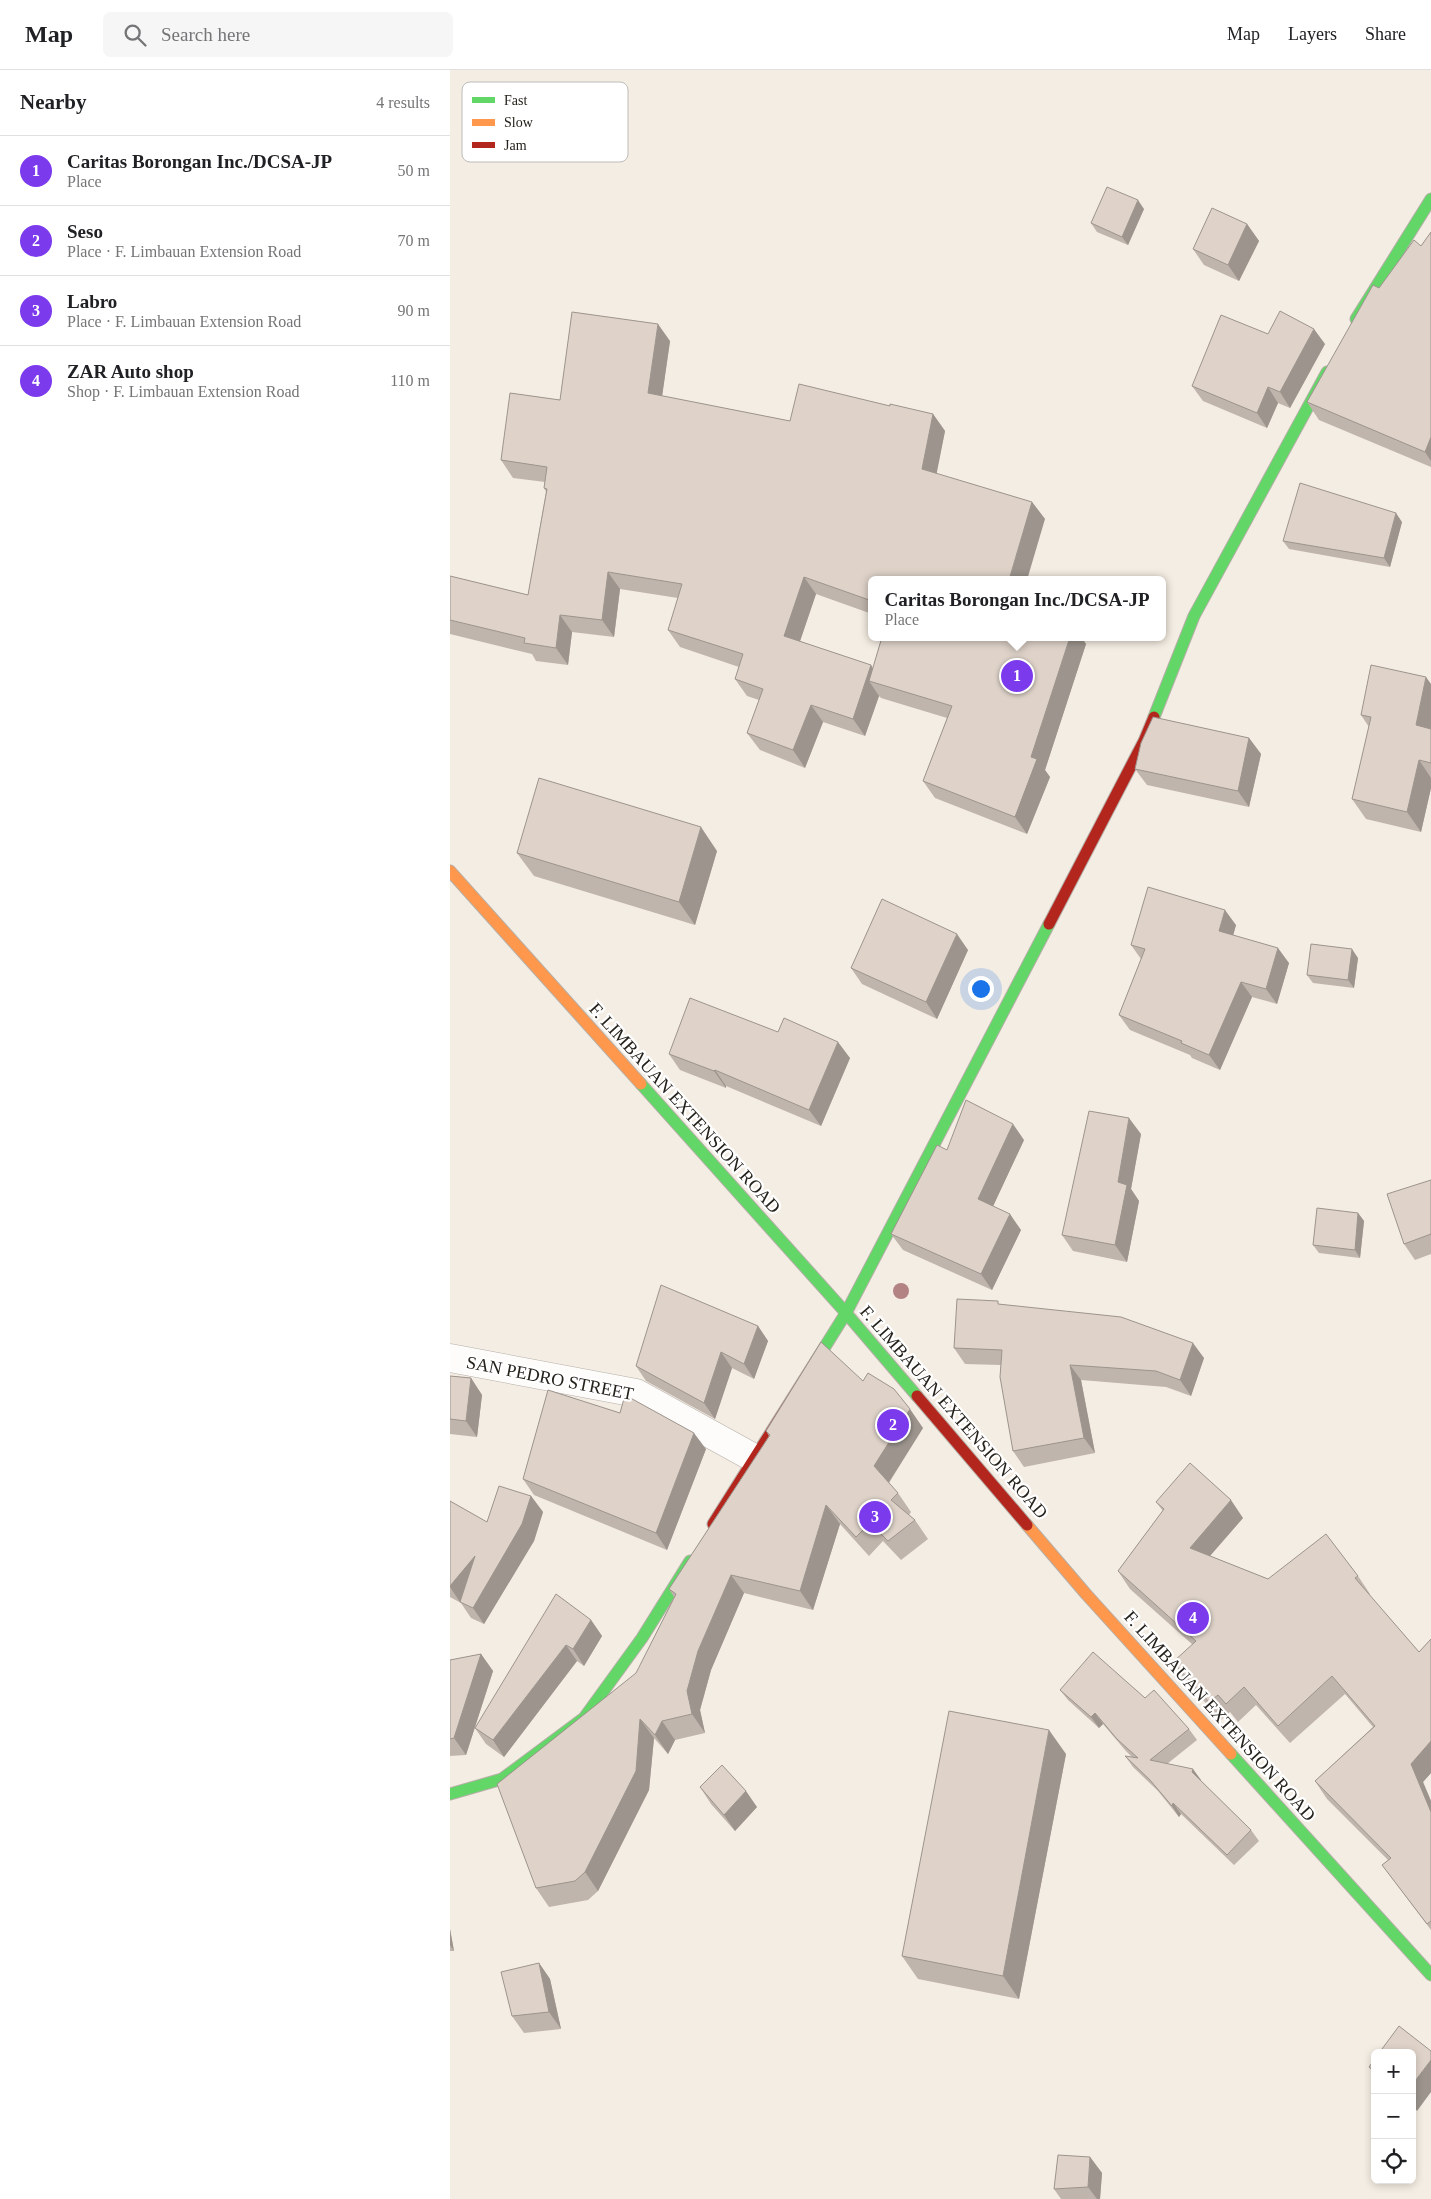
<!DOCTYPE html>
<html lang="en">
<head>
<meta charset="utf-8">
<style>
	:root { --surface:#fff; --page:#f6f6f6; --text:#202124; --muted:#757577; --line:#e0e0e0; --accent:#7c3aed }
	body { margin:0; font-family:Georgia,serif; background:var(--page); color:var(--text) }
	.controls { position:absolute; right:15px; bottom:15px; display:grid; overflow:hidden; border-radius:8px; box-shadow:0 2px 8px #0003 }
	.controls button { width:45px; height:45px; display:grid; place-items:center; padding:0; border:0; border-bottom:1px solid var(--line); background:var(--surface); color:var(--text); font:25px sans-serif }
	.you { position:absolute; left:530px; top:918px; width:18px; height:18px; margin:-12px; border:4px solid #fff; border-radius:50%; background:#1a73e8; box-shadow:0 0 0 8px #1a73e833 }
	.badge { display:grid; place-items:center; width:32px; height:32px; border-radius:50%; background:var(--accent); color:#fff; font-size:16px; font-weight:700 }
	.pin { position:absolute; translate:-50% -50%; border:2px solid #fff; box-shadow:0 1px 5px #0006 }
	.popup { position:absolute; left:418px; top:506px; width:298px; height:65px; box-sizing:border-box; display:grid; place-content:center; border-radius:8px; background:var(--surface); filter:drop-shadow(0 1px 4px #0005); font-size:16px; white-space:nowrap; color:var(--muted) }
	.popup b { font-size:19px; color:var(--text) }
	.popup::after { content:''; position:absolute; left:50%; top:100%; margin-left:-10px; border:10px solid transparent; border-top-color:var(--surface) }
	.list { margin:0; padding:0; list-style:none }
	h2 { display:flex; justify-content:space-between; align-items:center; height:65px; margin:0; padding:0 20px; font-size:21px }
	h2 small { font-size:16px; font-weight:400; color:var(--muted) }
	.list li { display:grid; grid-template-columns:32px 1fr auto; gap:15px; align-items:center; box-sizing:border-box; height:70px; padding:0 20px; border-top:1px solid var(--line) }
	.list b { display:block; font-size:19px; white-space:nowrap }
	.list p { margin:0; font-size:16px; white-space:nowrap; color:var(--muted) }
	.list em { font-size:16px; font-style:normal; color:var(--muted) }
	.icon { flex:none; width:28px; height:28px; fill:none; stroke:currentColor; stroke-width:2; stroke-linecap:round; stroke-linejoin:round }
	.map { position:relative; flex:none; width:981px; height:2129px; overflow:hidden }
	header { display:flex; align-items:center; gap:30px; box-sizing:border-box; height:70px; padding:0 25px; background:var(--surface); border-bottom:1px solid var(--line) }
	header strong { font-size:24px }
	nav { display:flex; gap:28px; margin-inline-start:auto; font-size:18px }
	.search { width:350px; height:45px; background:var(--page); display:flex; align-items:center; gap:12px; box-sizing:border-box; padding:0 18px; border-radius:8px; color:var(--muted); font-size:19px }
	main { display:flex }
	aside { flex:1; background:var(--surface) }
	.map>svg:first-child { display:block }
</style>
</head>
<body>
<header>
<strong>Map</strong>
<div class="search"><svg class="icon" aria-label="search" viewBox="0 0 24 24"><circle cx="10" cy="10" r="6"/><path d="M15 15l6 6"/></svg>Search here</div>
<nav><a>Map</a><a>Layers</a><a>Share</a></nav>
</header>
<main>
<aside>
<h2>Nearby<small>4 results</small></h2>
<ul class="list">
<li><span class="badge">1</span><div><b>Caritas Borongan Inc./DCSA-JP</b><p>Place</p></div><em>50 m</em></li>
<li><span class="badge">2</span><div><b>Seso</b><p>Place · F. Limbauan Extension Road</p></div><em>70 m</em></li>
<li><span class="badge">3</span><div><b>Labro</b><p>Place · F. Limbauan Extension Road</p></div><em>90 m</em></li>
<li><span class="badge">4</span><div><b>ZAR Auto shop</b><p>Shop · F. Limbauan Extension Road</p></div><em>110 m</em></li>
</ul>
</aside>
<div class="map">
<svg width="981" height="2129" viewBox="0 0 981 2129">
	<rect width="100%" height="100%" fill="#f4ede3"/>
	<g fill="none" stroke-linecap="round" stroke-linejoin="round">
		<g stroke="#b5afa8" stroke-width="29">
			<path id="street" d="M0,1288L186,1323L304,1388"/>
		</g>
		<g stroke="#b5afa8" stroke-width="13">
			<path id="fast" d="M906,249L981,129
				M704,647L744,546L877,302
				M191,1014L396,1243L467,1326
				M366,1291L396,1243L599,854
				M781,1684L981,1905
				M0,1724L52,1709L134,1648L192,1568L240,1491"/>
		</g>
		<g stroke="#b5afa8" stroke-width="13">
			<path id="slow" d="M0,801L191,1014
				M577,1455L636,1524L781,1684"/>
		</g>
		<g stroke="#b5afa8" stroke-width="13">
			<path id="jam" d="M599,854L694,671L704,647
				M467,1326L577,1455
				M263,1454L366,1291"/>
		</g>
		<use href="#street" stroke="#fdfcfb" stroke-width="28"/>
		<use href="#fast" stroke="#63d668" stroke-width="11"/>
		<use href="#slow" stroke="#ff974d" stroke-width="11"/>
		<use href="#jam" stroke="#b3261e" stroke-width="11"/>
	</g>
	<circle fill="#b38283" cx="451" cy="1221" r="8"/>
	<path fill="#c0b5ad" d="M694,139L678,175L647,162L641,153Z
		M797,154L809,171L789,211L754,195L743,179Z
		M981,162V397L869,350L857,332L929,218L971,176Z
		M818,264L875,274L840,338L828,333L817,358L753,331L742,316Z
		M220,271L212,326L340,351L440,336L483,344L495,361L486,404L582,432L595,449L422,510V544L366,524L350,571L423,598L432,567H631L636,574L595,700L600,707L577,764L485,728L473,711L497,648L431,628L429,626L415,666L373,652L355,698L310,680L297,663L309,630L297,626L285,609L289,597L230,577L218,560L228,528L170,519L164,567L122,562L118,595L86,591L82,584L0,564V506L78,525L96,422L94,418L95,412L63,408L51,390L110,330Z
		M952,452L940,497L839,479L833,471Z
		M981,614V718L971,762L916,749L902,729L919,657L911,645Z
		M799,668L811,684L799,737L697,715L685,699Z
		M267,781L245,855L84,806L67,783Z
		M786,855L783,865L839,893L827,934L802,927L770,1000L742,988L740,985L680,960L669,945L691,889L681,875Z
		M518,880L487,949L412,914L401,898Z
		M908,888L904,918L863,913L857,905Z
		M328,962L400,988L371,1056L276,1016V1018L230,1000L219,984Z
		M691,1064L681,1119L689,1131L677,1192L623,1181L612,1165Z
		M574,1070L543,1136L571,1160L542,1220L453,1180L441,1164L497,1080Z
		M981,1110V1184L965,1190L954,1174Z
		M908,1143L914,1151L910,1188L869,1183L863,1175Z
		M550,1234L754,1288L741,1326L716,1317L631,1310L645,1383L574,1397L563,1381L551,1295L515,1294L504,1278Z
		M308,1256L318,1271L304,1309L282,1298L265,1349L196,1311L186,1296Z
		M0,1306L21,1308L32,1325L27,1367L0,1364Z
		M413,1311L473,1358L439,1413L448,1423L461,1442L459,1445L465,1450L478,1469L451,1490L433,1471L419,1486L390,1454L363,1540L294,1523L261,1600L250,1640L255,1663L225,1670L218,1684L204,1668L199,1720L148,1821L138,1830L99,1837L86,1818L224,1527L219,1519L319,1366L316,1361Z
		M256,1379L217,1480L84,1425L73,1409Z
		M81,1426L93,1442L84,1471L34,1554L21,1548L11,1533L0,1527V1431L37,1452Z
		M706,1432L793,1448L760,1486L818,1509L908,1506L920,1524L919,1525L969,1582L981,1569V1703L973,1712L981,1731V1860L932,1795L938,1790L877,1729L865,1711L923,1657L895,1624L840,1673L806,1635L788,1652L780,1642L771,1650L735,1610L723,1592L743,1575L680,1519L668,1501L713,1441Z
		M141,1550L152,1566L134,1596L127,1591L54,1687L36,1674L25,1658Z
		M31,1584L43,1601L16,1685L0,1686V1590Z
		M610,1620L695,1628L739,1659L747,1670L717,1694L751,1710H750L801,1760L809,1771L784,1795L731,1744L729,1747L708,1721L683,1697L675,1686L682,1687L675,1680L653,1654L649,1658L618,1630Z
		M616,1684L569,1929L468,1909L452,1886Z
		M250,1717L307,1737L285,1761L261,1734Z
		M0,1859L4,1881H0Z
		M89,1893L100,1909L111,1959L74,1963L62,1946Z
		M925,1989V2005L919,1997Z
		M640,2087L652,2103L650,2129H611L604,2119Z"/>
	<path fill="#9c948d" d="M688,130L694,139L678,175L672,167Z
		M797,154L809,171L789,211L778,195Z
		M208,254L220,271L210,341L198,323Z
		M864,259L875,274L840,338L830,322Z
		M818,317L828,333L817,358L807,343Z
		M483,344L495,361L484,417L472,399Z
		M981,367V391L975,382Z
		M582,432L595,449L577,510H559Z
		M946,443L952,452L940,497L934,488Z
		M158,502L170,519L164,567L152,550Z
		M354,507L366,524L346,583L334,566Z
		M110,545L122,562L118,595L106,578Z
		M620,567H631L636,574L595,700L600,707L577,764L565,747L581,687Z
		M421,595L433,613L419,611L429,626L415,666L403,649Z
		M976,607L981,614V671L966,655Z
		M361,635L373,652L355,698L343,680Z
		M799,668L811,684L799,737L788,721Z
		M969,690L981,708V718L971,762L957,742Z
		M251,757L267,781L245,855L229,832Z
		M775,840L786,855L780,877L769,861Z
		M507,864L518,880L487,949L476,932Z
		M828,878L839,893L827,934L816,919Z
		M902,879L908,888L904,918L898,910Z
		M791,912L802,927L770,1000L759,985Z
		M388,972L400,988L371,1056L359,1040Z
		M265,1000L276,1016V1018L264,1001Z
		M679,1048L691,1064L681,1119L689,1131L677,1192L665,1175L668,1112Z
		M563,1054L574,1070L539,1145L528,1129Z
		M908,1143L914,1151L910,1188L905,1180Z
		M560,1144L571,1160L542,1220L531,1204Z
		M308,1256L318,1271L304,1309L294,1294Z
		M743,1273L754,1288L741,1326L730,1310Z
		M271,1282L282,1298L265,1349L254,1333Z
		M620,1295L631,1310L645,1383L634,1368Z
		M21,1308L32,1325L27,1367L16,1351Z
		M460,1339L473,1358L437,1415L424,1396Z
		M244,1363L256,1379L217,1480L206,1463Z
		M81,1426L93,1442L84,1471L34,1554L23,1538Z
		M781,1430L793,1448L752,1495L740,1478Z
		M376,1435L390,1454L363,1540L350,1521Z
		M25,1486L10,1532L0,1517V1516Z
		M281,1505L294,1523L261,1600L250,1640L255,1663L242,1644L237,1621L248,1581Z
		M141,1550L152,1566L134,1596L123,1579Z
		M116,1575L127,1591L54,1687L43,1670Z
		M31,1584L43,1601L16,1685L4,1668Z
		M645,1643L653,1654L649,1658L641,1647Z
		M190,1649L204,1668L199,1720L148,1821L135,1802Z
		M212,1651L225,1670L218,1684L205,1665Z
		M599,1660L616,1684L569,1929L553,1906Z
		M981,1671V1703L973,1712L981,1731V1742L961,1694Z
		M743,1699L751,1710L749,1713L742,1702Z
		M296,1721L307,1737L285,1761L274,1745Z
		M723,1733L731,1744L729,1747L722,1736Z
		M0,1859L4,1881L0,1875Z
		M89,1893L100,1909L111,1959L99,1942Z
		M981,1990V2022L967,2041L962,2034V2015Z
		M640,2087L652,2103L650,2129H647L638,2117Z"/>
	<path fill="#dfd3c9" stroke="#9c948d" d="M657,117L688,130L672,167L641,153Z
		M762,138L797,154L778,195L743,179Z
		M981,162V367L975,382L857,332L923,215L929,218L964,170L971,176Z
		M830,241L864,259L830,322L818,317L807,343L742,316L771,245L818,264Z
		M122,242L208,254L198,323L340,351L349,314L440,336V334L483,344L472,399L582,432L559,510H422V531L354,507L334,566L421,595L403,649L361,635L343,680L297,663L313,619L285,609L293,584L218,560L232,514L158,502L152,550L110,545L106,578L74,573L75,568L0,550V506L78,525L97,419L94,418L97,397L51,390L60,323L110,330Z
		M850,413L946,443L934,488L833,471Z
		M432,567H620L581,687L587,689L565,747L473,711L502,636L419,611Z
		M921,595L976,607L966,655L981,659V693L969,690L957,742L902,729L921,647L911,645Z
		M703,647L799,668L788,721L685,699L691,673Z
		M89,708L251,757L229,832L67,783Z
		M698,817L775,840L769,861L828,878L816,919L791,912L759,985L731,973L732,971L669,945L695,879L681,875Z
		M432,829L507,864L476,932L401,898Z
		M861,874L902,879L898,910L857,905Z
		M240,928L328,962L334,948L388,972L359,1040L265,1000L264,1001L219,984Z
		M516,1030L563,1054L528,1129L560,1144L531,1204L441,1164L487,1075L497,1080Z
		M639,1041L679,1048L668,1112L677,1115L665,1175L612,1165Z
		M981,1110V1164L954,1174L937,1124Z
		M867,1138L908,1143L905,1180L863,1175Z
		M211,1215L308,1256L294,1294L271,1282L254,1333L186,1296Z
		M507,1229L548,1231V1234L671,1247L743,1273L730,1310L706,1301L620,1295L634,1368L563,1381L550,1307L552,1280L504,1278Z
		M371,1272L413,1311L418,1303L444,1319L460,1339L424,1396L448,1423L441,1430L465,1450L438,1471L420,1453L406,1467L376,1435L350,1521L281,1505L248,1581L237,1621L242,1644L212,1651L205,1665L190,1649L186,1701L135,1802L125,1811L86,1818L47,1714L186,1603L226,1524L219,1519L320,1365L316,1361Z
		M0,1306L21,1308L16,1351L0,1349Z
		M98,1320L170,1343L175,1325L244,1363L206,1463L73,1409Z
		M740,1393L781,1430L740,1478L818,1509L876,1464L908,1506L905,1508L969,1582L981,1569V1671L961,1694L981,1742V1851L977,1854L932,1795L941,1788L865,1711L925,1656L882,1606L828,1656L794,1617L776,1634L768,1625L759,1632L723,1592L746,1571L668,1501L714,1439L706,1432Z
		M49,1416L81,1426L72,1454L23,1538L10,1532L25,1486L0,1516V1431L37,1452Z
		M106,1524L141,1550L123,1579L116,1575L43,1670L25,1658Z
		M643,1582L695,1628L704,1620L739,1659L700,1690L743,1699L742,1702L801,1760L777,1785L723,1733L722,1736L700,1710L675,1686L688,1688L667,1669L645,1643L641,1647L610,1620Z
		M31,1584L4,1668L0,1669V1590Z
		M499,1641L599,1660L553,1906L452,1886Z
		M272,1695L296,1721L274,1745L250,1717Z
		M89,1893L99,1942L62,1946L51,1902Z
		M949,1956L981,1981V1990L962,2015V1983H929Z
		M925,1989V2001L919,1997Z
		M608,2085L640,2087L638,2117L604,2119Z"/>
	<g text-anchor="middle" stroke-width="4.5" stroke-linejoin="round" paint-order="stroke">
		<g font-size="18" fill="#25211b" stroke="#fff">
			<text transform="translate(235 1038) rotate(48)" y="6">F. LIMBAUAN EXTENSION ROAD</text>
			<text transform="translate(100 1308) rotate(11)" y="6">SAN PEDRO STREET</text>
			<text transform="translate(504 1342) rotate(49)" y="6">F. LIMBAUAN EXTENSION ROAD</text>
			<text transform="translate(770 1646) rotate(48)" y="6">F. LIMBAUAN EXTENSION ROAD</text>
		</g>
	</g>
	<rect x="12" y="12" width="166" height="80" rx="8" fill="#fff" stroke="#bebcbb" stroke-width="1"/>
	<rect x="22" y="27" width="23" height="6" fill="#63d668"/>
	<rect x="22" y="49" width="23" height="7" fill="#ff974d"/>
	<rect x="22" y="72" width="23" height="6" fill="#b3261e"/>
	<g font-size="14" fill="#25211b">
		<text x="54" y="35">Fast</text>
		<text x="54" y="57">Slow</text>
		<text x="54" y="80">Jam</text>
	</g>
</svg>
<div class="controls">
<button>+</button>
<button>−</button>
<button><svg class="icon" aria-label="locate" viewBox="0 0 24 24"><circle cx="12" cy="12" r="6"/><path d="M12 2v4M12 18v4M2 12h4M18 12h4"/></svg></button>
</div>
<div class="you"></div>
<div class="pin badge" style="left:567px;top:606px">1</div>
<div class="popup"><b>Caritas Borongan Inc./DCSA-JP</b>Place</div>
<div class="pin badge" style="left:443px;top:1355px">2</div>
<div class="pin badge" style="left:425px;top:1447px">3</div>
<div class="pin badge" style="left:743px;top:1548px">4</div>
</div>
</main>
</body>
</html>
